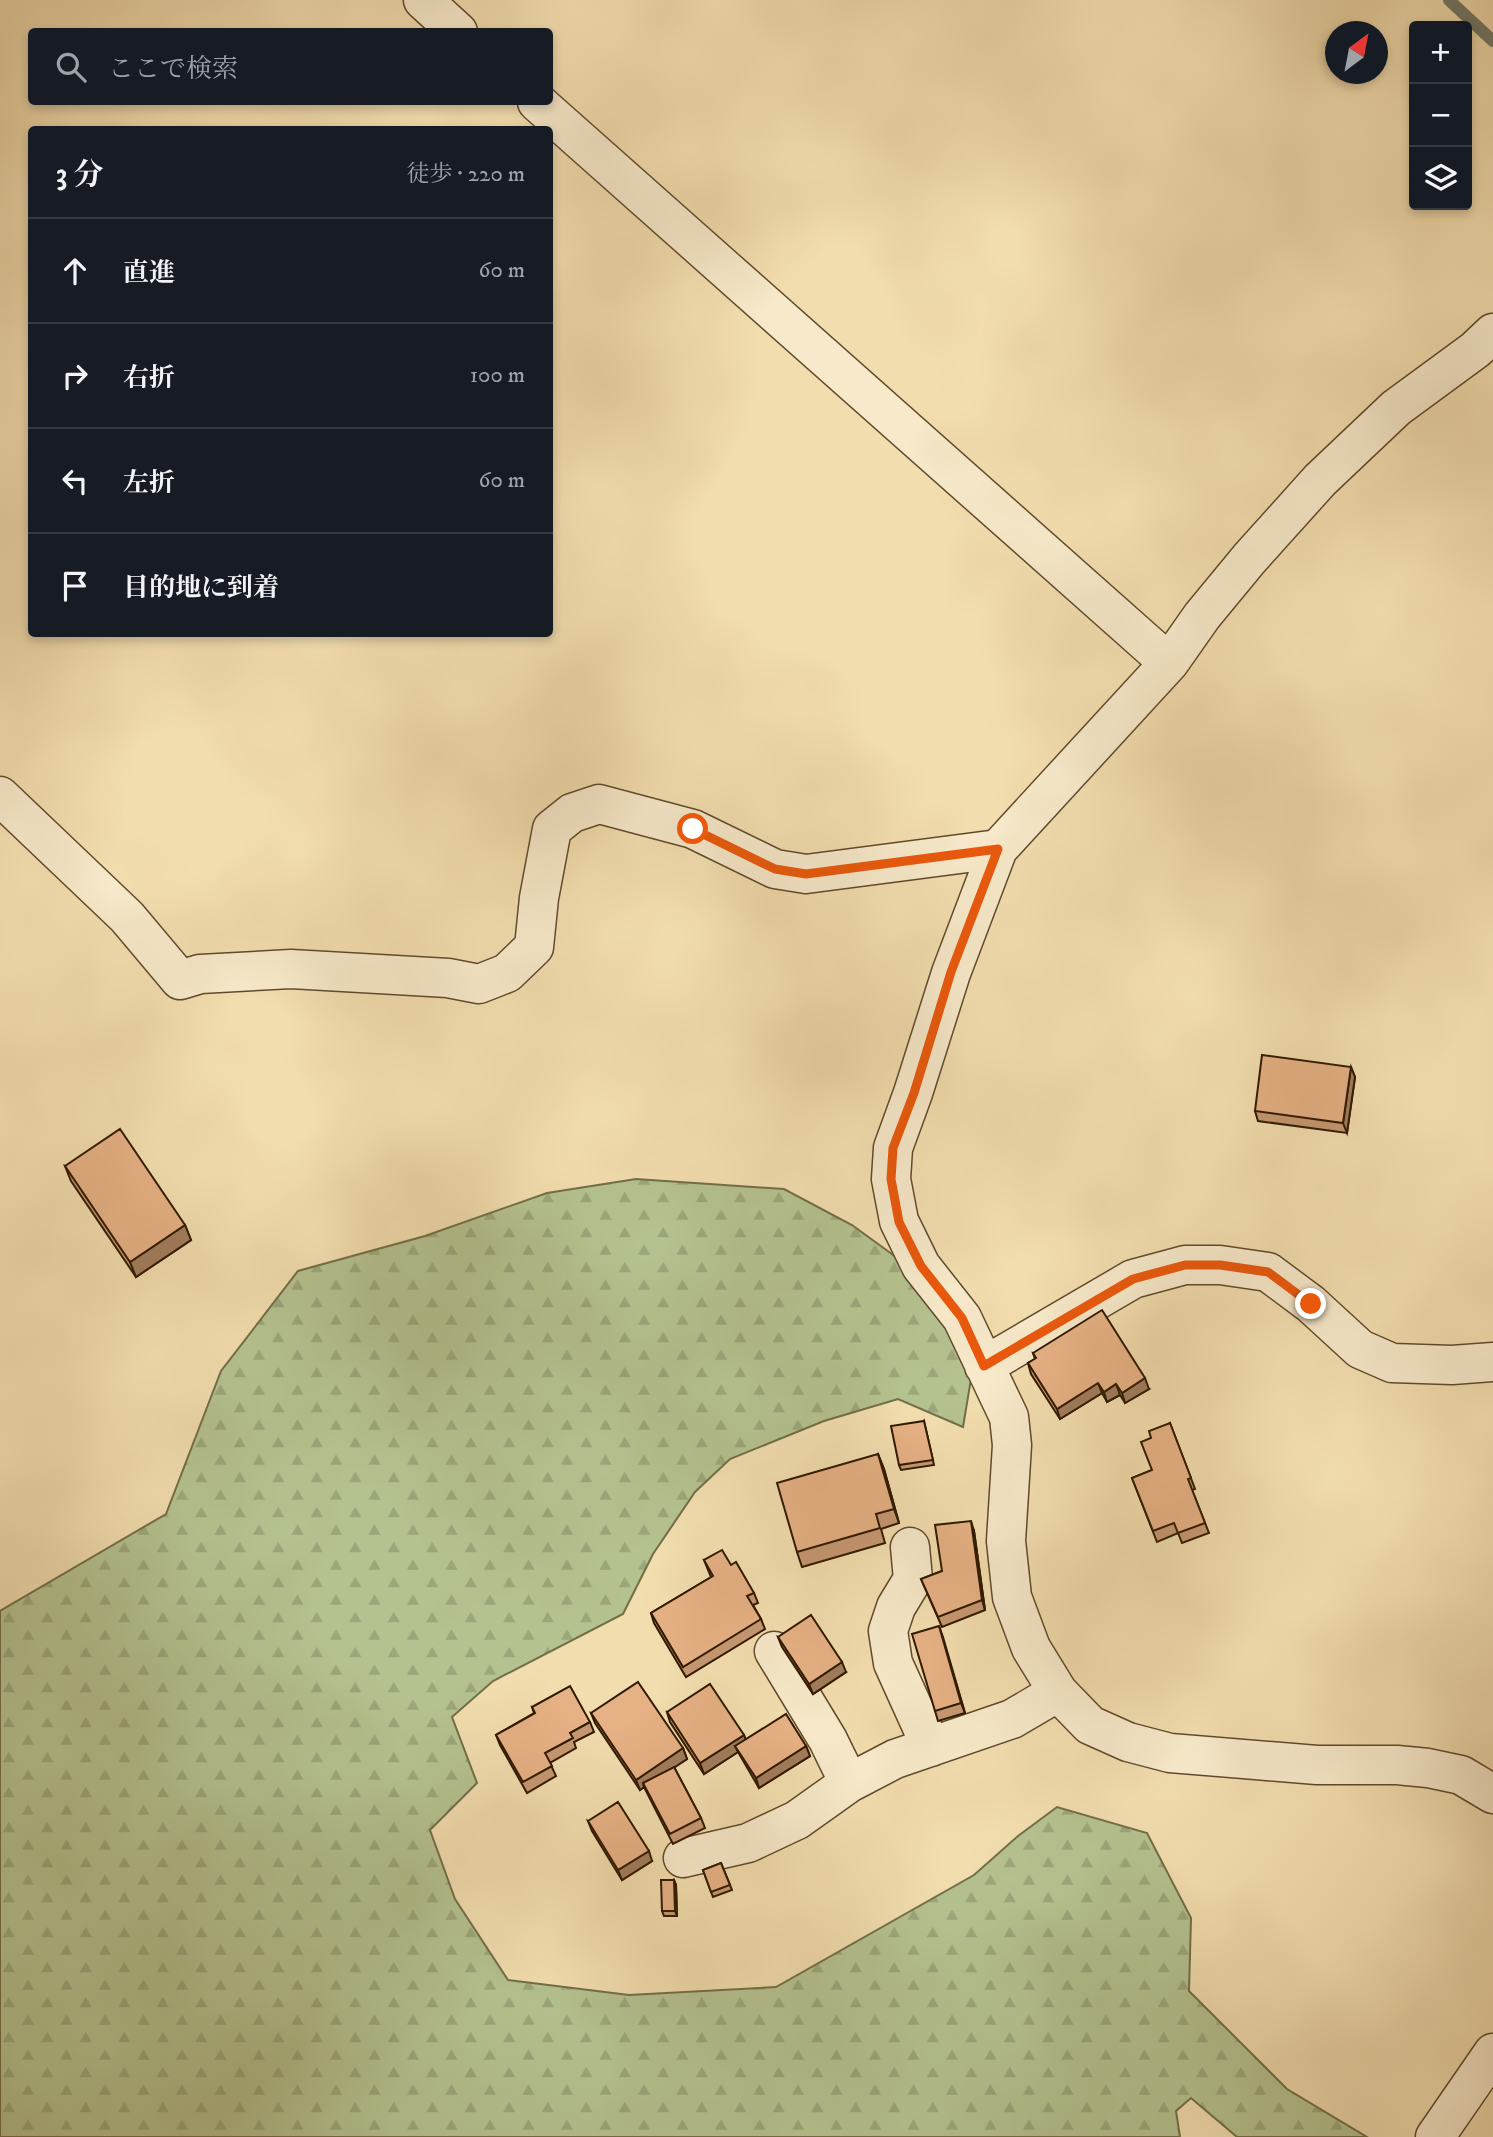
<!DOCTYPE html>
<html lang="ja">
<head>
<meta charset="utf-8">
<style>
	:root { --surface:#171b24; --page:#242831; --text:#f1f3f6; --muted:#9ea1a6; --line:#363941 }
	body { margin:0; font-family:"IM FELL DW Pica","Noto Serif JP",serif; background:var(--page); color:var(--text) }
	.controls { position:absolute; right:21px; top:21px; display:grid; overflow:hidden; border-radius:7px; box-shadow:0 4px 10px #0003 }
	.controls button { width:63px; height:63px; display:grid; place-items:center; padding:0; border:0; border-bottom:2px solid var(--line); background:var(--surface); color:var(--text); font:35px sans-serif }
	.compass { position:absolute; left:1325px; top:21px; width:63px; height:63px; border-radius:50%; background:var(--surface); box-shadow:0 4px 10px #0003; rotate:32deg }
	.stop { position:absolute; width:21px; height:21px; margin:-16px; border:5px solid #ea580c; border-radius:50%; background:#fff }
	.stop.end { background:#ea580c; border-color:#fff; box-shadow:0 2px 7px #0008 }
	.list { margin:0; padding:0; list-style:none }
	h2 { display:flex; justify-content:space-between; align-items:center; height:91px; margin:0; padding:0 28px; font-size:30px }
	h2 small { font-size:23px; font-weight:400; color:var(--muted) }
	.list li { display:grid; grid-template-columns:46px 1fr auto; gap:21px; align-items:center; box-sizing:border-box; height:105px; padding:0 28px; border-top:2px solid var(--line) }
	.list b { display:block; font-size:26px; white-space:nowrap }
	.list em { font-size:23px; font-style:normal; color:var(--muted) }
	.icon { flex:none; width:38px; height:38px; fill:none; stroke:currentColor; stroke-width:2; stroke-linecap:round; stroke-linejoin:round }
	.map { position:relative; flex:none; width:1493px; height:2137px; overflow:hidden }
	.search { position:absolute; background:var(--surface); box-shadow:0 4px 10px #0003; left:28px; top:28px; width:525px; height:77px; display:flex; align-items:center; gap:18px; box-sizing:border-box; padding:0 24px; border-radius:7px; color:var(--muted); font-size:26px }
	.panel { position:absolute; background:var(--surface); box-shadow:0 4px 10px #0003; left:28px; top:126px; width:525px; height:511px; border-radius:7px }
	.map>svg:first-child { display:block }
</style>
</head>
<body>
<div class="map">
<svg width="1493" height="2137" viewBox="0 0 1493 2137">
	<defs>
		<pattern id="forest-firs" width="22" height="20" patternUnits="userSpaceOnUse" patternTransform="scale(1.75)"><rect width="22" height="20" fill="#b4c28f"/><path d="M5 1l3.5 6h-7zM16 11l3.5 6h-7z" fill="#9ba67a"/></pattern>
	</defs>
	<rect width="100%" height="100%" fill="#f2ddae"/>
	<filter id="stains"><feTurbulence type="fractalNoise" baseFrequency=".00286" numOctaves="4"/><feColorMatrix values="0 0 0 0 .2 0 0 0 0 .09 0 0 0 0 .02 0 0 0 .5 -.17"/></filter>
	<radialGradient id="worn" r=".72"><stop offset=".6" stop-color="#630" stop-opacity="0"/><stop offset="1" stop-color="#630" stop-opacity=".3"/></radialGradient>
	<path fill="url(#forest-firs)" stroke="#726e48" stroke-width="2" d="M636,1179L784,1189L852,1225L900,1260L973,1367L963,1427L898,1399L824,1421L730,1459L695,1492L653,1554L623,1614L493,1681L452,1717L477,1783L430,1830L455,1899L508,1980L629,1995L776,1987L974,1875L1018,1836L1057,1807L1147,1833L1191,1918L1189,1991L1287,2089L1367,2137H1237L1191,2098L1176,2111L1180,2137H0V1611L166,1514L221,1371L298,1271L425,1236L547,1193Z"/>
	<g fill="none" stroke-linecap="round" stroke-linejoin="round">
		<path stroke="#717a6a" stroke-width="12" d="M1449,0L1493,41"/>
		<g stroke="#604a2c" stroke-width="41">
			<path id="minor" d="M423,0L458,32
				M537,102L1169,663
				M1493,333L1475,350L1396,408L1320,480L1249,559L1202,616L1169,663L998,849L951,973L913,1093L893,1148L891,1179L899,1221L921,1266L962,1318L1009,1417L1012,1445L1006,1541L1012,1597L1031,1648L1058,1692L1090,1725L1128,1742L1170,1753L1317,1765H1397L1428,1768L1461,1775L1493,1794
				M0,796L127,917L180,980L200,974L291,969L448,978L479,984L507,973L534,947L539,898L552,829L572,813L599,804L693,829L775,869L806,874L998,849
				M984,1366L1133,1279L1185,1265H1220L1268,1272L1311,1304L1360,1349L1392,1363L1452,1365L1493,1362
				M910,1547L913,1579L896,1607L888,1631L893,1663L931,1747
				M774,1651L828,1740L849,1783
				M683,1858L748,1843L797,1820L849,1783L895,1759L1012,1719L1058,1692
				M1435,2137L1493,2053"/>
		</g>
		<use href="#minor" stroke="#f7e9ca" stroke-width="38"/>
	</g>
	<path fill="#c69872" stroke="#301900" stroke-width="2" d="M1351,1067L1355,1077L1347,1133L1258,1121L1255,1111Z
		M65,1166L185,1225L191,1240L136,1277L71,1181Z
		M1033,1353L1149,1389L1125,1403L1120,1395L1107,1402L1102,1393L1060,1419L1031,1374L1028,1363L1035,1359Z
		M924,1421L934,1465L901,1470L899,1465Z
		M1170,1423L1195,1489L1192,1490L1209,1533L1182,1543L1178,1533L1157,1542L1132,1478L1152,1470L1151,1438Z
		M878,1454L884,1469L899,1523L881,1529L885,1543L802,1567L797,1552Z
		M974,1531L985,1610L942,1627L921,1579L942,1571Z
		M704,1560L731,1565L754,1593L758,1603L753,1605L761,1619L765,1629L686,1677L654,1623L651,1613L711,1577Z
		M939,1626L965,1713L938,1721L935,1711Z
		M778,1637L846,1672L813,1694L782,1647Z
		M532,1707L590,1722L594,1732L574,1742L576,1748L550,1763L556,1776L527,1793L500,1745L496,1735L534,1713Z
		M667,1712L744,1735L745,1740L806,1746L810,1756L759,1788L738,1752L704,1774L670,1722Z
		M591,1713L683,1748L687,1759L674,1767L701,1818L705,1828L673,1844L644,1787L640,1790L595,1723Z
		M588,1821L652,1861L622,1880L592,1831Z
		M721,1863L732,1890L713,1897L703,1870Z
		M674,1880L676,1885L677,1916H664L662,1911Z"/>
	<path fill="#a17c5c" stroke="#301900" stroke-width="2" d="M1351,1067L1355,1077L1347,1133L1343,1123Z
		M185,1225L191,1240L136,1277L130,1262Z
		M1145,1378L1149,1389L1125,1403L1122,1393Z
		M1098,1383L1102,1393L1060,1419L1057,1409Z
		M1116,1384L1120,1395L1107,1402L1104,1392Z
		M878,1454L884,1469L899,1523L894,1509Z
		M971,1521L974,1531L985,1610L982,1600Z
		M939,1626L943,1637L965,1713L961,1703Z
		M842,1662L846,1672L813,1694L809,1684Z
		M744,1735L748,1746H735L738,1752L704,1774L700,1763Z
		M806,1746L810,1756L759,1788L756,1778Z
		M683,1748L687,1759L645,1787L643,1783L644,1787L640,1790L636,1780Z
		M649,1851L652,1861L622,1880L618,1870Z
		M674,1880L676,1885L677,1916L675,1911Z"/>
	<path fill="#e6b184" stroke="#301900" stroke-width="2" d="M1262,1055L1351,1067L1343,1123L1255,1111Z
		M120,1129L185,1225L130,1262L65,1166Z
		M1102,1310L1145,1378L1122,1393L1116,1384L1104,1392L1098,1383L1057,1409L1028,1363L1036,1358L1033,1353Z
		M924,1421L933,1460L899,1465L891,1426Z
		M1170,1423L1191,1478L1188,1479L1205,1523L1178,1533L1174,1523L1153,1531L1132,1478L1152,1470L1141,1442L1151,1438L1149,1431Z
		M878,1454L894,1509L876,1514L880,1528L797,1552L777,1483Z
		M971,1521L982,1600L938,1617L921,1579L942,1571L935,1525Z
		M722,1550L731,1565L736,1562L754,1593L747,1596L761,1619L683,1667L651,1613L713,1576L704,1560Z
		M811,1615L842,1662L809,1684L778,1637Z
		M939,1626L961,1703L935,1711L912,1634Z
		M638,1682L683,1748L636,1780L591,1713Z
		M710,1684L744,1735L700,1763L667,1712Z
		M570,1686L590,1722L570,1733L573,1738L545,1753L552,1766L523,1782L496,1735L535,1713L532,1707Z
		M786,1714L806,1746L756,1778L735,1746Z
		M674,1767L701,1818L670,1834L643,1783Z
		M618,1802L649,1851L618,1870L588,1821Z
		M721,1863L730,1885L711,1892L703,1870Z
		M661,1880H674L675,1911H662Z"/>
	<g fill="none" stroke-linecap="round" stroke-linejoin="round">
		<path stroke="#ea580c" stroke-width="9" d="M693,829L775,869L806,874L998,849L951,972L914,1093L893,1148L891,1179L899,1222L921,1266L962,1318L984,1366L1133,1279L1185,1265H1220L1268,1272L1311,1304"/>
	</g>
	<rect width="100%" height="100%" filter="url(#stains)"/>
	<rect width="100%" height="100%" fill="url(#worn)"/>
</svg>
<div class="controls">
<button>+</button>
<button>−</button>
<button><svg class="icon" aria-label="layers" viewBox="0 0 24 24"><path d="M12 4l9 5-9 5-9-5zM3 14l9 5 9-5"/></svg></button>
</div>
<svg class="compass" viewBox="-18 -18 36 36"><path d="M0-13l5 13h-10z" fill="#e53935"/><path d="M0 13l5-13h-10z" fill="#9ea1a6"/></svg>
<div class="stop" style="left:693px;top:829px"></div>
<div class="stop end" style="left:1311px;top:1304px"></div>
<div class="search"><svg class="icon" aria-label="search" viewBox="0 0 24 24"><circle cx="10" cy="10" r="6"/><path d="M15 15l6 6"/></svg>ここで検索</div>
<section class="panel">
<h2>3 分<small>徒歩 · 220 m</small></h2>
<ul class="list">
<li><svg class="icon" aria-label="ahead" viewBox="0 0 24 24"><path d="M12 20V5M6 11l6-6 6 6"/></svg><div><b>直進</b></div><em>60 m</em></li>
<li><svg class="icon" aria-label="right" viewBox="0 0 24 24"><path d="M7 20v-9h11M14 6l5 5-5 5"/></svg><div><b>右折</b></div><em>100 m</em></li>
<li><svg class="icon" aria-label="left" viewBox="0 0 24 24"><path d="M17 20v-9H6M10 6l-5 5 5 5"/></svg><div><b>左折</b></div><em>60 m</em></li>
<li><svg class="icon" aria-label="arrive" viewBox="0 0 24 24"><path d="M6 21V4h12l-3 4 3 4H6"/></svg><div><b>目的地に到着</b></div></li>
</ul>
</section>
</div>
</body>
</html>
